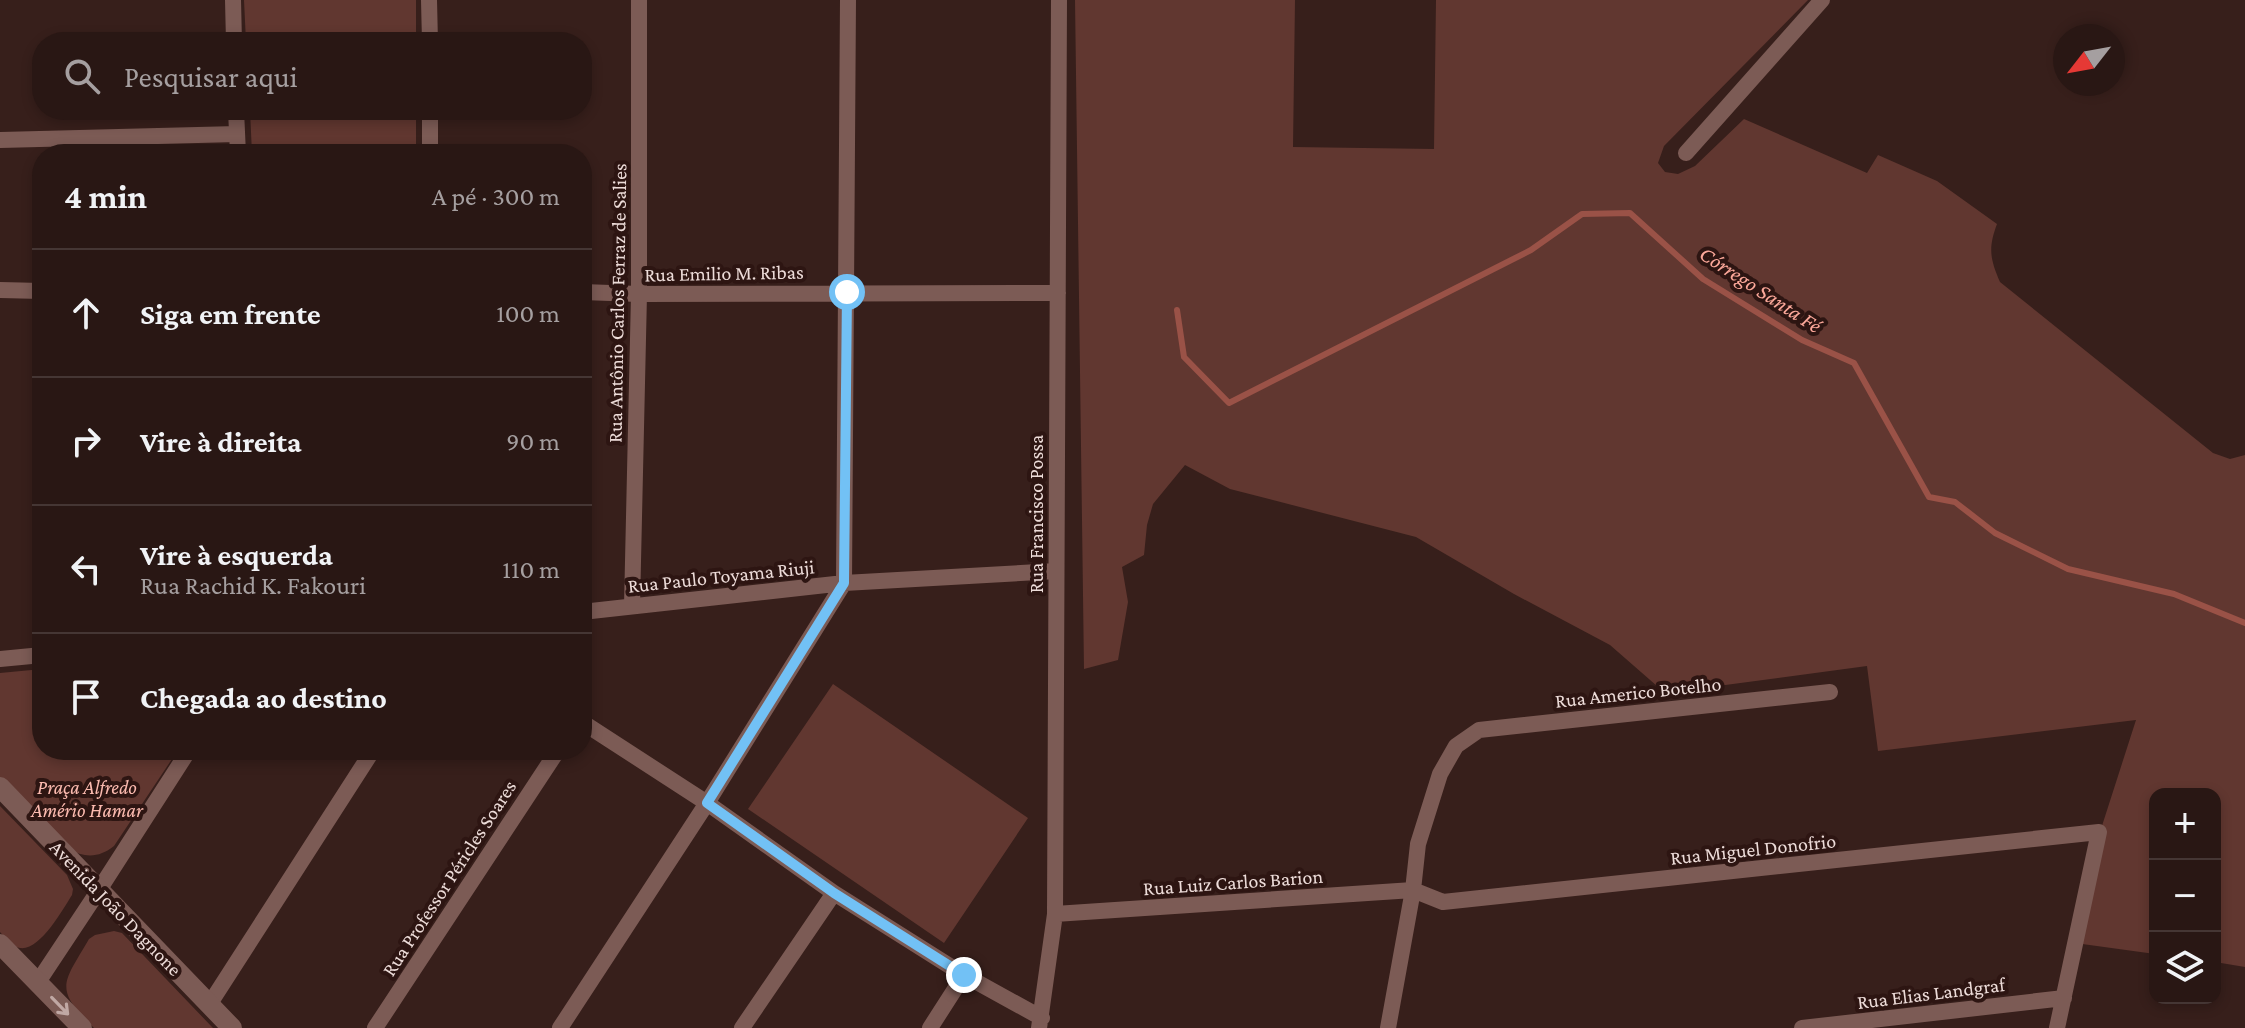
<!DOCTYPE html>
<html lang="pt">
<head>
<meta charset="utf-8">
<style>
	:root { --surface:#291714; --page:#31201d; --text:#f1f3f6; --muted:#a59fa0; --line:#453634 }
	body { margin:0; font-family:"Crimson Pro",serif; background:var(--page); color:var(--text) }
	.controls { position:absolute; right:24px; bottom:24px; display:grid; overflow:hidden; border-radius:16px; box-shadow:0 4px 12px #0003 }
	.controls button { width:72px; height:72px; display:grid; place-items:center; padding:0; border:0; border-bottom:2px solid var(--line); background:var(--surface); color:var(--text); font:40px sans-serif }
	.compass { position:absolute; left:2053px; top:24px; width:72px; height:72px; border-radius:50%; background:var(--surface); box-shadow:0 4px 12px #0003; rotate:239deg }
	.stop { position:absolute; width:24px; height:24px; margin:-18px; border:6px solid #72c1f5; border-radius:50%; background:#fff }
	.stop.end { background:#72c1f5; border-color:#fff; box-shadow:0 2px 8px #0008 }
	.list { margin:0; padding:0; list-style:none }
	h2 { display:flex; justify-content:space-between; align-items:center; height:104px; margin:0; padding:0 32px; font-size:34px }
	h2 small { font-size:26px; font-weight:400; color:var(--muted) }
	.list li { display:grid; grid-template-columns:52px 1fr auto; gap:24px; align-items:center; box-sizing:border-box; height:128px; padding:0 32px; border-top:2px solid var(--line) }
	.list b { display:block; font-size:30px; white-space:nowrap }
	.list p { margin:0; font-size:26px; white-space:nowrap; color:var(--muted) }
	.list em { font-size:26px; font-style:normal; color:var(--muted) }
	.icon { flex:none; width:44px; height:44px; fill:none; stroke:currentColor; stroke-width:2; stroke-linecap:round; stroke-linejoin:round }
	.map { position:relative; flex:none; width:2245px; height:1028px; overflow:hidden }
	.search { position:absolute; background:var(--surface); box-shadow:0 4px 12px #0003; left:32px; top:32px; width:560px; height:88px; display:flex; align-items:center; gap:20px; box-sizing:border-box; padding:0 28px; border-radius:32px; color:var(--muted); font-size:30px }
	.panel { position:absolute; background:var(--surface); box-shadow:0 4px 12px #0003; left:32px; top:144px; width:560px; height:616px; border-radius:32px }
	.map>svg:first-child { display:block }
</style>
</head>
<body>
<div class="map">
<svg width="2245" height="1028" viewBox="0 0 2245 1028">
	<rect width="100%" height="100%" fill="#371f1b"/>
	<path fill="#613730" d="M244,0H416V42H246Z
		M1075,0H1295L1293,147L1434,149L1436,0H1808L1664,146L1658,163L1665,172L1678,174L1695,166L1744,119L1867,173L1878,155L1937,181L1997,224C1988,248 1990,259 2000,282L2213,453L2230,459L2245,455V967L2215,962V794H2155V954L2075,943L2100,832L2136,720L1878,751L1867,666L1665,693L1610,645L1514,594L1416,537L1230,489L1185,465L1153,504L1147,525L1144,555L1122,567L1128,602L1118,660L1084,669Z
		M250,110H416V154H252Z
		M42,669V750H178L114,846C99,858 85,858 68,849L0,779V673Z
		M833,684L1028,818L944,943L748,809Z
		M0,806L67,875L73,889L72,895C63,909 40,951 20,948C12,947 5,938 0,932Z
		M114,931L122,933L213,1028H94C53,988 63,984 89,939L95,935Z"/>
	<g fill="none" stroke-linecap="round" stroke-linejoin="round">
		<path stroke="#9a5247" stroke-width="6" d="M1177,310L1184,357L1229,403L1531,250L1582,214L1630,213L1703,279L1802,340L1854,363L1929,497L1955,502L1995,533L2068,569L2174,594L2245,623"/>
		<path stroke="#7c5b55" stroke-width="16" d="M233,0L234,42
			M429,0L430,42
			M236,110L238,154
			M430,110V154
			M0,140L237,134
			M1686,153L1822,0
			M0,290L42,291
			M582,292L639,294L1058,293
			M632,606L639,294V0
			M582,612L844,583L1056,571
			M0,659L42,655
			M582,722L707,803L834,893L964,975L1042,1018
			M1055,914L1413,890L1443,902L2099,832L2057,1028
			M38,982L99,890L189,750
			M209,1005L373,750
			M375,1028L558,750
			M560,1028L707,803L844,583L848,0
			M742,1028L834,893
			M930,1028L964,975
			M1039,1028L1055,914L1059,0
			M1388,1028L1413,890L1418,844L1440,774L1456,746L1479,730L1830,692
			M1802,1028L2064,998"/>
		<path stroke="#7c5b55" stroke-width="20" d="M0,787L232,1028
			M0,944L82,1028"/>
	</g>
	<defs><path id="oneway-shaft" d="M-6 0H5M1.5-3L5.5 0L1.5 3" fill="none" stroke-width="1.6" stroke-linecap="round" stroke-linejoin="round" transform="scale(2)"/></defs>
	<use stroke="#c0a8a4" href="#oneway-shaft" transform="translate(60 1006) rotate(46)"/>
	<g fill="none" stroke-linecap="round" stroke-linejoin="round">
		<path stroke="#72c1f5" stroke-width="10" d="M847,292L844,583L707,803L834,893L964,975"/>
	</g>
	<g text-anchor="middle" stroke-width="8" stroke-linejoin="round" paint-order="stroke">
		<g font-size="20" fill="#eddcd9" stroke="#2d1512">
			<text transform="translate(724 273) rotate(-1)" y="7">Rua Emilio M. Ribas</text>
			<text transform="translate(617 303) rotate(-89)" y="7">Rua Antônio Carlos Ferraz de Salies</text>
			<text transform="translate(1036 514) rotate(-90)" y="7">Rua Francisco Possa</text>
			<text transform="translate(721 576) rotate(-6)" y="7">Rua Paulo Toyama Riuji</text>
			<text transform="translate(1638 692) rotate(-6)" y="7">Rua Americo Botelho</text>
			<text transform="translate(1753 849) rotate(-6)" y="7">Rua Miguel Donofrio</text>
			<text transform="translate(449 878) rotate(-57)" y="7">Rua Professor Péricles Soares</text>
			<text transform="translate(1233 882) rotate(-4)" y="7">Rua Luiz Carlos Barion</text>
			<text transform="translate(116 908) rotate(46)" y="7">Avenida João Dagnone</text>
			<text transform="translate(1931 993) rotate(-7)" y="7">Rua Elias Landgraf</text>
		</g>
		<g font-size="20" font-style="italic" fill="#fcbbb0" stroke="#2d1512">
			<text x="87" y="794">Praça Alfredo<tspan x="87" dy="23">Amério Hamar</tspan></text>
		</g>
		<g font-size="22" font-style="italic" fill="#fca89a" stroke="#2d1512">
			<text transform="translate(1761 289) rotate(33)" y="8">Córrego Santa Fé</text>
		</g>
	</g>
</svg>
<div class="controls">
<button>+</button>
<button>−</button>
<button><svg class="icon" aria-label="layers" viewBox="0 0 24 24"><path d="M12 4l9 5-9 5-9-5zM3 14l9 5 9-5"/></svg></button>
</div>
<svg class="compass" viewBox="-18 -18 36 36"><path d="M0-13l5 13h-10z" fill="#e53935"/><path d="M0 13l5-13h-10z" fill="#a59fa0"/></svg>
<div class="stop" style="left:847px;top:292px"></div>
<div class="stop end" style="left:964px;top:975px"></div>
<div class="search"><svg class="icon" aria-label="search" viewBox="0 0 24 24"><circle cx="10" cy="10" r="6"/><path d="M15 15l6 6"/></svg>Pesquisar aqui</div>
<section class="panel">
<h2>4 min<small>A pé · 300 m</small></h2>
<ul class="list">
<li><svg class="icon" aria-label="ahead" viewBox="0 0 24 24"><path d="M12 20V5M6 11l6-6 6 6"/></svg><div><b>Siga em frente</b></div><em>100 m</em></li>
<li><svg class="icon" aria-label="right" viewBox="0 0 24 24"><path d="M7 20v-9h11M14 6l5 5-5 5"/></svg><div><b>Vire à direita</b></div><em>90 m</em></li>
<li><svg class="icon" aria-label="left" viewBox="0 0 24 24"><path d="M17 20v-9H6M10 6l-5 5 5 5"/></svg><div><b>Vire à esquerda</b><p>Rua Rachid K. Fakouri</p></div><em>110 m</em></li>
<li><svg class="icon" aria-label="arrive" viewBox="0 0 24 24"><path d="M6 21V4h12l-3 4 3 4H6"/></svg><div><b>Chegada ao destino</b></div></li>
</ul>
</section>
</div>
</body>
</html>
